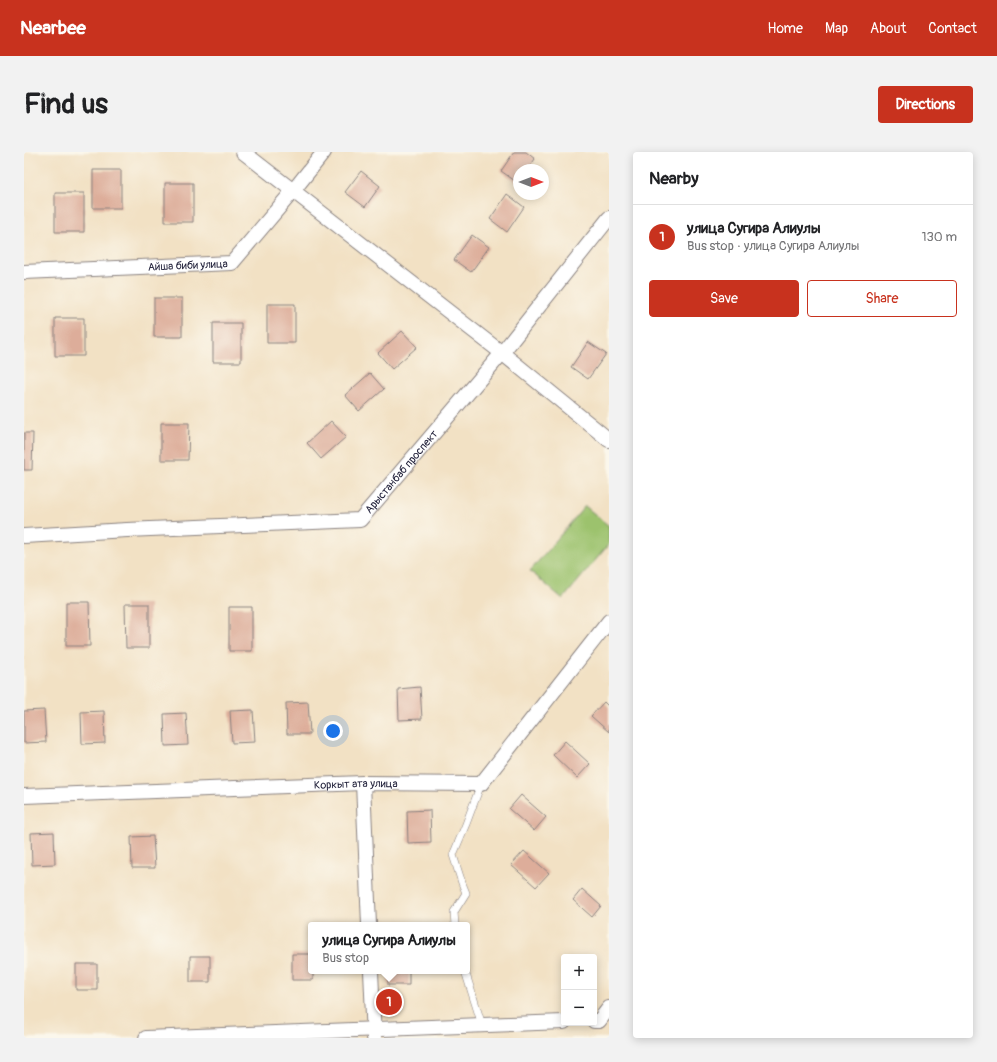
<!DOCTYPE html>
<html lang="en">
<head>
<meta charset="utf-8">
<style>
	:root { --surface:#fff; --page:#f2f2f2; --text:#202124; --muted:#757577; --line:#e0e0e0; --accent:#c8321e }
	body { margin:0; font-family:Pangolin,sans-serif; background:var(--page); color:var(--text) }
	.controls { position:absolute; right:12px; bottom:12px; display:grid; overflow:hidden; border-radius:4px; box-shadow:0 2px 10px #0003 }
	.controls button { width:36px; height:36px; display:grid; place-items:center; padding:0; border:0; border-bottom:1px solid var(--line); background:var(--surface); color:var(--text); font:20px sans-serif }
	.compass { position:absolute; left:489px; top:12px; width:36px; height:36px; border-radius:50%; background:var(--surface); box-shadow:0 2px 10px #0003; rotate:90deg }
	.you { position:absolute; left:309px; top:579px; width:14px; height:14px; margin:-10px; border:3px solid #fff; border-radius:50%; background:#1a73e8; box-shadow:0 0 0 6px #1a73e833 }
	.badge { display:grid; place-items:center; width:26px; height:26px; border-radius:50%; background:var(--accent); color:#fff; font-size:13px; font-weight:700 }
	.pin { position:absolute; translate:-50% -50%; border:2px solid #fff; box-shadow:0 1px 4px #0006 }
	.popup { position:absolute; left:284px; top:770px; width:162px; height:52px; box-sizing:border-box; display:grid; place-content:center; border-radius:4px; background:var(--surface); filter:drop-shadow(0 1px 3px #0005); font-size:13px; white-space:nowrap; color:var(--muted) }
	.popup b { font-size:15px; color:var(--text) }
	.popup::after { content:''; position:absolute; left:50%; top:100%; margin-left:-8px; border:8px solid transparent; border-top-color:var(--surface) }
	.list { margin:0; padding:0; list-style:none }
	h2 { display:flex; justify-content:space-between; align-items:center; height:52px; margin:0; padding:0 16px; font-size:17px }
	h2 small { font-size:13px; font-weight:400; color:var(--muted) }
	.list li { display:grid; grid-template-columns:26px 1fr auto; gap:12px; align-items:center; box-sizing:border-box; height:64px; padding:0 16px; border-top:1px solid var(--line) }
	.list b { display:block; font-size:15px; white-space:nowrap }
	.list p { margin:0; font-size:13px; white-space:nowrap; color:var(--muted) }
	.list em { font-size:13px; font-style:normal; color:var(--muted) }
	.actions { display:flex; gap:8px; padding:12px 16px }
	.actions a { flex:1; padding:9px 0; border:1px solid var(--accent); border-radius:4px; text-align:center; font-size:14px; color:var(--accent) }
	.actions .main { background:var(--accent); color:#fff }
	.map { position:relative; flex:none; width:585px; height:886px; overflow:hidden; border-radius:4px }
	header { display:flex; align-items:center; gap:24px; box-sizing:border-box; height:56px; padding:0 20px; background:var(--accent); color:#fff }
	header strong { font-size:19px }
	nav { display:flex; gap:22px; margin-inline-start:auto; font-size:14px }
	.intro { display:flex; align-items:center; justify-content:space-between; box-sizing:border-box; height:96px; padding:0 24px }
	h1 { margin:0; font-size:28px }
	.button { padding:10px 18px; border-radius:4px; background:var(--accent); color:#fff; font-size:14px; font-weight:700 }
	main { display:flex; gap:24px; padding:0 24px }
	aside { flex:1; background:var(--surface); border-radius:4px; box-shadow:0 2px 10px #0003 }
	.map>svg:first-child { display:block }
</style>
</head>
<body>
<header>
<strong>Nearbee</strong>
<nav><a>Home</a><a>Map</a><a>About</a><a>Contact</a></nav>
</header>
<div class="intro"><h1>Find us</h1><a class="button">Directions</a></div>
<main>
<div class="map">
<svg width="585" height="886" viewBox="0 0 585 886">
	<rect width="100%" height="100%" fill="#fbf7ec"/>
	<filter id="ink" filterUnits="userSpaceOnUse"><feTurbulence type="fractalNoise" baseFrequency=".025" numOctaves="2"/><feDisplacementMap in="SourceGraphic" scale="8" xChannelSelector="R" yChannelSelector="G"/><feConvolveMatrix kernelMatrix="1 2 1 2 8 2 1 2 1" color-interpolation-filters="sRGB"/></filter>
	<filter id="wash" filterUnits="userSpaceOnUse"><feTurbulence type="fractalNoise" baseFrequency=".012" numOctaves="4" result="noise"/><feDisplacementMap in="SourceGraphic" scale="16" xChannelSelector="R" yChannelSelector="G"/><feGaussianBlur stdDeviation="0.9" result="paint"/><feColorMatrix in="noise" values="0 0 0 0 0 0 0 0 0 0 0 0 0 0 0 0 0 1.4 0 .05"/><feComposite in="paint" operator="in"/></filter>
	<g filter="url(#wash)">
		<rect width="100%" height="100%" fill="#f2e1c4"/>
		<path fill="#9cc26d" stroke="#5f7254" d="M561,354L585,374V392L539,447L506,419Z"/>
		<g id="blocks">
			<path fill="#ddad9a" d="M490,0H502L511,7L503,18H495V30L494,31L477,19Z
				M69,18H97V56H69Z
				M337,19L356,34L341,55L321,40Z
				M141,31H169V70H141Z
				M31,41H60V80H31Z
				M483,42L500,55L483,80L466,67Z
				M448,83L465,95L447,120L430,108Z
				M130,146H158V185H130Z
				M243,152H271V191H243Z
				M31,166H60V204H31Z
				M189,171H217V210H189Z
				M378,179L393,195L368,217L354,201Z
				M564,190L582,202L564,227L547,215Z
				M346,221L360,237L335,259L321,243Z
				M307,269L322,285L297,307L283,291Z
				M137,271H165L164,308H137Z
				M0,281H9L8,318H0Z
				M42,450H65L66,494H42Z
				M101,452H125V496H102Z
				M205,455H228V499H205Z
				M396,535L398,567L375,568L374,537Z
				M284,550L286,582H263L262,551Z
				M580,550L585,555V580L567,564Z
				M20,558L22,590L0,591V559Z
				M229,558L231,590L208,591L206,559Z
				M80,559L81,591L58,592L57,560Z
				M162,561L164,593L141,594L140,562Z
				M541,589L566,612L553,626L529,603Z
				M497,643L522,665L510,679L485,657Z
				M406,658L407,690L384,691L383,659Z
				M30,680L31,712L8,713L7,681Z
				M129,684L131,716H108L107,685Z
				M500,699L525,721L512,735L487,713Z
				M558,737L577,754L568,765L549,748Z
				M268,802H287V819H289V828H268Z
				M166,804H186V830H166Z
				M52,812H73V838H52Z
				M364,819H385V833H364Z"/>
		</g>
	</g>
	<g filter="url(#ink)">
		<use href="#blocks" fill-opacity="0" stroke="#8a8280" stroke-width="1"/>
		<g fill="none" stroke-linecap="round" stroke-linejoin="round">
			<g stroke="#8a8280" stroke-width="8">
				<path id="service" d="M431,773L430,760L442,741L438,731L429,703L442,672L457,632
					M441,819L458,873"/>
			</g>
			<g stroke="#8a8280" stroke-width="16">
				<g id="minor">
					<path d="M219,0L478,201L585,288"/>
					<path id="s1" d="M0,120L208,111L269,39L300,0"/>
					<path id="s2" d="M0,384L103,378L336,368L478,201L585,66"/>
					<path d="M339,631L345,773"/>
					<path id="s3" d="M0,644L339,631L457,632L585,469"/>
					<path d="M347,819L350,886"/>
					<path d="M570,869H575L585,856"/>
					<path d="M122,886L540,870"/>
				</g>
			</g>
			<use href="#service" stroke="#fff" stroke-width="7"/>
			<use href="#minor" stroke="#fff" stroke-width="14"/>
		</g>
	</g>
	<g text-anchor="middle" stroke-width="3.5" stroke-linejoin="round" paint-order="stroke">
		<g font-size="11" fill="#22223b" stroke="#fbf7ec">
			<text dy="4" stroke="none"><textPath href="#s1" startOffset="164">Айша биби улица</textPath></text>
			<text dy="4" stroke="none"><textPath href="#s2" startOffset="400">Арыстанбаб проспект</textPath></text>
			<text dy="4" stroke="none"><textPath href="#s3" startOffset="332">Коркыт ата улица</textPath></text>
		</g>
	</g>
</svg>
<div class="controls">
<button>+</button>
<button>−</button>
</div>
<svg class="compass" viewBox="-18 -18 36 36"><path d="M0-13l5 13h-10z" fill="#e53935"/><path d="M0 13l5-13h-10z" fill="#757577"/></svg>
<div class="you"></div>
<div class="pin badge" style="left:365px;top:850px">1</div>
<div class="popup"><b>улица Сугира Алиулы</b>Bus stop</div>
</div>
<aside>
<h2>Nearby<small></small></h2>
<ul class="list">
<li><span class="badge">1</span><div><b>улица Сугира Алиулы</b><p>Bus stop · улица Сугира Алиулы</p></div><em>130 m</em></li>
</ul>
<div class="actions"><a class="main">Save</a><a>Share</a></div>
</aside>
</main>
</body>
</html>
